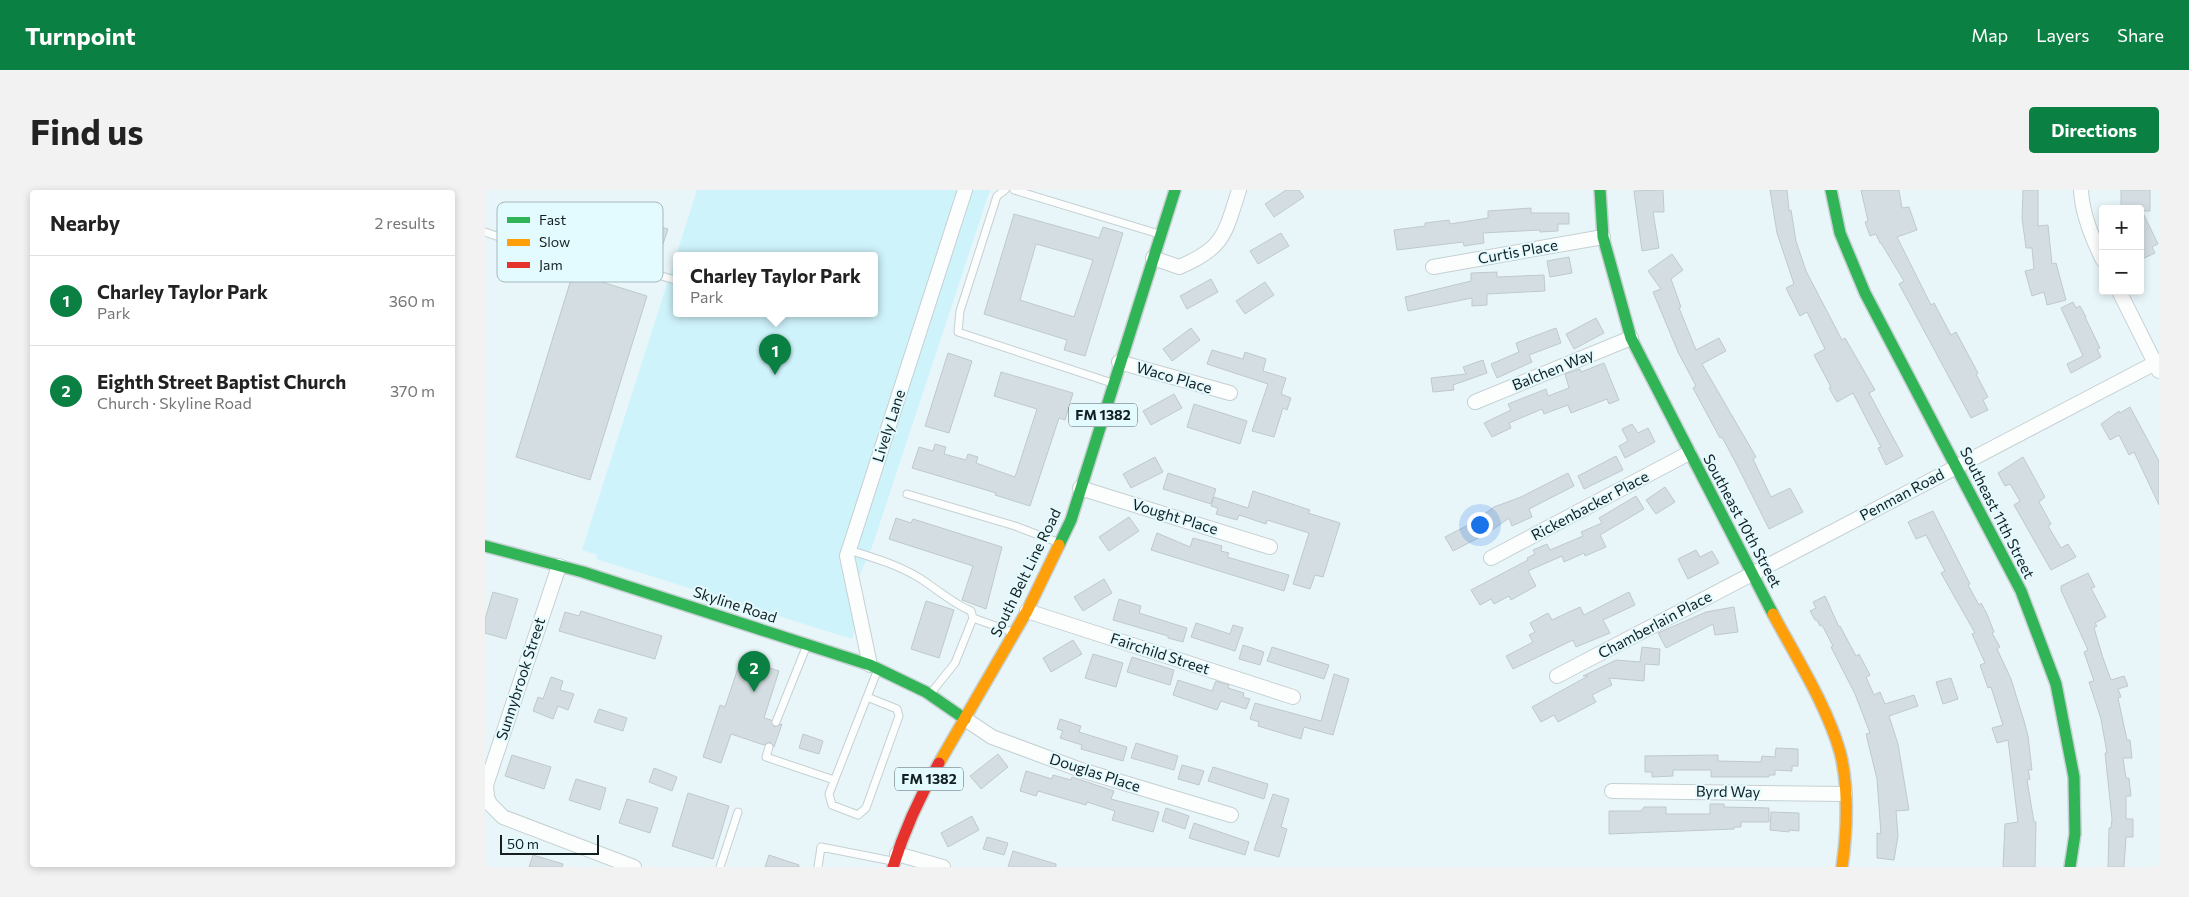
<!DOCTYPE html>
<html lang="en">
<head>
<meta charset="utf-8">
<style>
	:root { --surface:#fff; --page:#f2f2f2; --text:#222; --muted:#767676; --line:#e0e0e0; --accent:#0b8043 }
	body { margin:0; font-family:Commissioner,sans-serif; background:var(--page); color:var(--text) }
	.controls { position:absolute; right:15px; top:15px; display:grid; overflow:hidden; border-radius:5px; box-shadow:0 2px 8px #0003 }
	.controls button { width:45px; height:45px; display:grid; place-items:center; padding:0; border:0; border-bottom:1px solid var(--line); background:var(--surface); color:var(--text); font:25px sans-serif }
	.scale { position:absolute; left:15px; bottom:12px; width:99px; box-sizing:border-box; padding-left:5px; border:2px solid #141f21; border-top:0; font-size:14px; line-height:18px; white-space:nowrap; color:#141f21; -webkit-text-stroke:4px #e3faff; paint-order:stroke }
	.you { position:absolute; left:994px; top:334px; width:18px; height:18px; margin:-12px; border:4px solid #fff; border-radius:50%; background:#1a73e8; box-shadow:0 0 0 8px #1a73e833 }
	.badge { display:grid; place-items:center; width:32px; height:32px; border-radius:50%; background:var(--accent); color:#fff; font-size:16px; font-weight:700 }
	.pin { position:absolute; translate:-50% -41px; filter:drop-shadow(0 1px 2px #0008) }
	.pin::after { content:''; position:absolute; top:26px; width:18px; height:15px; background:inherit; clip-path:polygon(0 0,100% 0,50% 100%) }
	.popup { position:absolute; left:188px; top:62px; width:205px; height:65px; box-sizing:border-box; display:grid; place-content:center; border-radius:5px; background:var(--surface); filter:drop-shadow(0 1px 4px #0005); font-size:16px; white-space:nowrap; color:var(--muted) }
	.popup b { font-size:19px; color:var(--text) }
	.popup::after { content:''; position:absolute; left:50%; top:100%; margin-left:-10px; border:10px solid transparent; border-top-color:var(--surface) }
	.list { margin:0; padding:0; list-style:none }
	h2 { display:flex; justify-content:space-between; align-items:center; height:65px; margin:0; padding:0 20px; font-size:21px }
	h2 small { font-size:16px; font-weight:400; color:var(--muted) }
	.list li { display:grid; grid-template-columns:32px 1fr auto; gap:15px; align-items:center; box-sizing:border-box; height:90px; padding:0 20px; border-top:1px solid var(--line) }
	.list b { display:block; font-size:19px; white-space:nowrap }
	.list p { margin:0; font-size:16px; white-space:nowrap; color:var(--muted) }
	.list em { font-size:16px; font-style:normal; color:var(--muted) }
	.map { position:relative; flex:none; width:1674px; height:677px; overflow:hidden; border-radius:5px }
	header { display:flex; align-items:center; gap:30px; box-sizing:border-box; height:70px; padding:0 25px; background:var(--accent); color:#fff }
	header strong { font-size:24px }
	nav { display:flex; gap:28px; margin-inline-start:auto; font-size:18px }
	.intro { display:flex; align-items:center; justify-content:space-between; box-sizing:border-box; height:120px; padding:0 30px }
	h1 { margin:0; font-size:35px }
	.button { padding:12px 22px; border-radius:5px; background:var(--accent); color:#fff; font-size:18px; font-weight:700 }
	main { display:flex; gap:30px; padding:0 30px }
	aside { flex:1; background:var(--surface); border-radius:5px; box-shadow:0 2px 8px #0003 }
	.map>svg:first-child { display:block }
</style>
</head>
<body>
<header>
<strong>Turnpoint</strong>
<nav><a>Map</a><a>Layers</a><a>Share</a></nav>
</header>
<div class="intro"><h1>Find us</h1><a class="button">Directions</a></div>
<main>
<aside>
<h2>Nearby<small>2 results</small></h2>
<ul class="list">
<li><span class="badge">1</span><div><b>Charley Taylor Park</b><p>Park</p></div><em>360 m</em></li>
<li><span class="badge">2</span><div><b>Eighth Street Baptist Church</b><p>Church · Skyline Road</p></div><em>370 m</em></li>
</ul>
</aside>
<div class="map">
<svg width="1674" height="677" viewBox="0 0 1674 677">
	<rect width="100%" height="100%" fill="#e9f6f9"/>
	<path fill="#cff3fb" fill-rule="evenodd" d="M212,0H505L387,357L364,409L372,433L367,449L111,369L112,365L97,360ZM191,66H389V124H191Z"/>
	<path fill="#d4dee2" stroke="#bfc9cd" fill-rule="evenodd" d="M801,0H814L819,7L789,27L780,14Z
		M1178,0L1179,22H1168L1174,58L1157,61L1149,1Z
		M1285,0H1302L1304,21L1306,20L1311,51L1321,81L1357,150L1360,148L1390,200L1384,203L1418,266L1401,275L1393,258L1396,257L1368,203L1352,212L1344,198L1346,197L1329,165L1340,159L1322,122L1315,126L1301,98L1309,94L1292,43Z
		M1376,0H1414L1417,18L1424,17L1432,40L1412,47L1446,115L1449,113L1466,145L1471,142L1493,183L1491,184L1503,207L1498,210L1503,220L1486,228L1414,94L1419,91L1396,53H1395L1391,44L1385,46L1380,32L1383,31Z
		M1538,0H1553V36L1563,35L1567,74L1571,73L1581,110L1562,115L1559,102L1547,106L1540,81L1549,79L1547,58H1541L1537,28Z
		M1636,0H1665V21H1657L1673,54L1667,57L1670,63L1655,70V19H1636Z
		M103,15L183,39L175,63L96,39Z
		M1046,18V23H1084V34H1073V41L1055,42V40L998,43L999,53L979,56L978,52L912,60L909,40L940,36V33L964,30L965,34L1003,28V21Z
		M529,24L614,48L618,37L638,43L600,166L579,160L582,150L499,124ZM551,54L608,70L589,127L535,110Z
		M796,43L804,56L773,74L765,61Z
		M1187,64L1198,80L1186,89L1196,117L1194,118L1211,160L1234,148L1241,161L1217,174L1271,267L1268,269L1286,307L1305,298L1318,322L1284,339L1253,277L1237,247L1235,248L1208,198L1211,196L1193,162L1168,102L1176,99L1163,81Z
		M1084,67L1087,83L1065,87L1062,71Z
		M1012,82V87L1059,85L1060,101L1002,104V115L987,116V108L923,121L920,107L986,91V83Z
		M88,83L162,106L105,290L31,267Z
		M726,89L733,102L702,119L695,106Z
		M780,92L789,105L760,124L751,111Z
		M1588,112L1591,118L1595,116L1601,127H1600L1615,158L1612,159L1616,167L1586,183L1582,174L1598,166L1576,118Z
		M1111,128L1119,143L1089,159L1081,144Z
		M706,138L715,150L687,171L678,159Z
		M1071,138L1076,153L1044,165L1047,172L1012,188L1006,174L1034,162L1031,153Z
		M727,160L758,169L760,162L781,169L778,181L801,188L796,204L806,208L802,220L798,218L789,247L767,241L783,194L722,174Z
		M463,163L487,171L464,243L440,236Z
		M998,170L1002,183L968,195L969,200L948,202L946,188L981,184L978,177Z
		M1119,173L1134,210L1124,214L1122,209L1086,223L1083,215L1059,224L1057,219L1024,233L1026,238L1007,247L999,233L1026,220L1023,214L1061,199L1063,206L1084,198L1080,184L1095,179L1096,182Z
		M516,182L588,203L580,230L574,228L545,316L510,305L511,303L427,278L434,257L448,261L450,254L461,257L459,264L481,270L483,264L493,267L491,273L530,287L552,219L509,206Z
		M689,204L697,218L666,235L658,221Z
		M709,214L762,231L755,254L702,237Z
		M1645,217L1674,271V315L1649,262L1644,265L1634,245L1625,250L1616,234L1634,221L1635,223Z
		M1147,234L1153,243L1163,238L1170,252L1140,268L1134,256L1143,251L1137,239Z
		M1131,266L1138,280L1099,299L1093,286Z
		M670,267L678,282L646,298L638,284Z
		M1538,267L1560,307L1554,312L1566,334L1563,336L1576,358L1583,354L1591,367L1566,380L1529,315L1535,311L1525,294L1520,296L1513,283Z
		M683,283L731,299L726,314L678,299Z
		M1083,283L1089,296L1044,319L1047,327L1027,336L1024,328L1003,343L968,361L960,347L987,333L1009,317L1036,307Z
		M1180,297L1190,312L1171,324L1161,310Z
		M768,301L825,320L823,323L855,333L838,387L830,385L825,399L808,394L824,343L782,330L781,334L754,325L752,330L731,324L733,318L726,316L729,307L763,318Z
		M1151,306L1159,319L1115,345L1121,357L1100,366L1099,363L1079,372L1077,366L1043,381L1051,396L1026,410L1024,406L1009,414L1006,409L995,415L986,400L1043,370L1042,368L1050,364L1048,360L1062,354L1065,360L1098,346L1096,342L1117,333L1114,328Z
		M1448,321L1485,394L1483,395L1494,415L1496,413L1502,424L1509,442L1507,443L1515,457L1512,459L1526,489L1539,531L1543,546L1547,580H1543L1545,589L1542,590L1549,632H1551L1550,677H1518L1520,634L1533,632L1523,550L1512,553L1507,538L1518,535L1506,497L1503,498L1495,475L1500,473L1487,444L1490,443L1456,383L1460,381L1441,345L1431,349L1423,332Z
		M644,327L654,341L624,361L614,347Z
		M411,328L426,333L428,329L517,357L501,419L477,410L488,376L404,349Z
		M672,343L705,357L708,348L737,356L736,361L744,363L742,367L804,385L799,401L666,360Z
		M1211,360L1215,367L1227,361L1234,373L1203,389L1193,369Z
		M1603,383L1610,397L1606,398L1621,427L1610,433L1612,436L1609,438L1618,468L1626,490L1639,486L1643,496L1633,499L1636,507L1633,508L1642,550H1645L1647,568H1638L1641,588H1644L1646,606H1641V629H1648V647H1641L1639,677H1623L1624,638H1626L1627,629L1620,563H1622L1616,529L1604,492L1609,491L1599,462L1603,460L1576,400V396Z
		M619,389L627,403L598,421L589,407Z
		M8,402L33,409L21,449L0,443V429Z
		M1144,402L1150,415L1118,430L1125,443L1091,457L1088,450L1028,479L1021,466L1048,452L1044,445L1050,442L1045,433L1063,423L1067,430L1095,417L1099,425Z
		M1340,406L1354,437L1355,436L1371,466L1374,464L1385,485L1381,487L1389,505L1395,502L1400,514L1429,505L1433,516L1404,526L1413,554L1424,620L1411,621L1413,646L1409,670L1392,668V643L1396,644L1392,589L1381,544L1385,543L1370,504L1346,457L1348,456L1337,435L1335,436L1332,430H1330L1325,421L1331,418L1328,412Z
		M634,409L656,416L654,423L702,438L698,452L683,448V446L628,430Z
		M441,411L469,420L454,468L426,459Z
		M1249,417L1253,442L1230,445L1228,434L1181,458L1173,443L1221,422Z
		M96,421L177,446L170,469L74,441L80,422L94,426Z
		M711,433L745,444L748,435L758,438L750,461L706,447Z
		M588,450L597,464L566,482L558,468Z
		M758,455L779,462L775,475L754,469Z
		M787,457L844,475L839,489L782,471Z
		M1157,457L1175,459L1174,475L1160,474L1159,491L1124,488L1127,495L1107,505L1111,512L1073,532L1069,525L1056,532L1047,517L1103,486H1098L1131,470L1155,472Z
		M608,464L638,473L631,497L600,488Z
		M647,467L689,480L685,495L642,482Z
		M256,469L294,481L279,528L286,530L289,537L297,534L289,557L285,552L279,555L246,544L236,573L218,567L235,515L240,517Z
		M849,484L864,489L848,545L819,537L816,549L773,536L774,532L765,529L770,513L836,531Z
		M66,487L78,491L75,500L89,504L83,520L73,516L68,529L48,521L53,507L58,509Z
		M1466,488L1473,509L1458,514L1451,492Z
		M693,490L727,501L731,491L744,495L743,498L759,503L758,507L765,509L761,519L736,511L732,520L688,505Z
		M114,519L142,528L138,541L109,532Z
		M575,529L596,536L594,542L642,557L638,571L596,559L597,555L575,548L578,541L572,539Z
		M318,544L338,551L334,564L314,558Z
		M651,553L693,566L689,580L646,568Z
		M1291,558L1313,559V576H1307V581L1290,580V585H1284V587H1226V580H1188V586L1167,587V582H1160V566L1233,565V571L1276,572L1277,566L1290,567Z
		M513,564L523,577L496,599L485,586Z
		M27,565L66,577L59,599L20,586Z
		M697,575L719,581L714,595L693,589Z
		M728,577L783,594L779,609L723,591Z
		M169,578L192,587L187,601L164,592Z
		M541,581L567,589L568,585L586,590L587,587L629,601L626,609L674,622L668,642L627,630L630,621L602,612L601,615L553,601L551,606L535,601Z
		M91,589L121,598L115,620L84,610Z
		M203,603L244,616L228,669L187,656Z
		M788,604L804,609L796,637L802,639L794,667L769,660Z
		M142,609L173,618L165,643L134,633Z
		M1225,614H1239V617L1284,618V632H1256V637H1249V639L1124,644V621H1156L1159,617H1181V624H1225Z
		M681,618L704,626L700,639L677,631Z
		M1286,622L1314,623V641L1304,640V642L1285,640Z
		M487,626L494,640L463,657L456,643Z
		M709,633L764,652L760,665L704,648Z
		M502,647L523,653L519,665L498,659Z
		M528,661L571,674V677H523Z
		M48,665L78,674L77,677H44Z
		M284,665L314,675V677H280Z"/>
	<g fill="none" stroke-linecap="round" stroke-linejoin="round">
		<g stroke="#c5d0d2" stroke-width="9">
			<path id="lane" d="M520,0L512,6L475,121L473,142L627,193
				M529,0L674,44
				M0,42L48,59L84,68L97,62L190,90
				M422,304L530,336L572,352
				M364,360C389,368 414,375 436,389C453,400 467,413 486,421L488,428L470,473L446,503
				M488,428L527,442
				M382,507L412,519L414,526L381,618L373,625L347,615L344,604L393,479
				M291,532L322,455
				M284,557L281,567L349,590
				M235,677L253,622
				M333,677L336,657L407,671"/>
		</g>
		<g stroke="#c5d0d2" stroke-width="16">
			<path id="street" d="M1596,0C1597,24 1607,48 1618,70
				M668,68L694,77C740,58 740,43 754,0
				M948,77L1118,47
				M1634,101L1674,181
				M634,172L745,203
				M990,212L1146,148
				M595,298L785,357
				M1006,368L1204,263
				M74,376L1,595L2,607L5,614L18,627L149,677
				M542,421L808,507
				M385,475L362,366L480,0
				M1072,486L1674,171
				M480,529L507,547L596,580L746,625
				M1127,601L1360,604
				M412,664L458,677"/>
		</g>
		<g stroke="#c5d0d2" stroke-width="14">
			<path id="fast" d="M1115,0L1118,47L1146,148L1288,424
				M1346,0L1355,43L1380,103L1536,401L1571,494L1589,587L1590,644L1585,677
				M574,355L586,330L690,0
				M0,356L98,382L385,475L441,502L480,529"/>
		</g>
		<g stroke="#c5d0d2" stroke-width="14">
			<path id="slow" d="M1288,424C1311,467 1342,516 1355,562C1364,596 1362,643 1357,677
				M454,573L542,421L574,355"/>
		</g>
		<g stroke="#c5d0d2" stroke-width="14">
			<path id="jam" d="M408,677C419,641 435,606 454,573"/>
		</g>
		<use href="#lane" stroke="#fcfefe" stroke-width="7"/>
		<use href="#street" stroke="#fcfefe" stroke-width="14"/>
		<use href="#fast" stroke="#30b455" stroke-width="11"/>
		<use href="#slow" stroke="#ff9f0a" stroke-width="11"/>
		<use href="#jam" stroke="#e5322d" stroke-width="11"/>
	</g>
	<g text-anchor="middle" stroke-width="4" stroke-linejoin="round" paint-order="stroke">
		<g fill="#e3faff" stroke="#526164" stroke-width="1">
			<rect x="584" y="213.5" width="68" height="23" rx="4"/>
			<rect x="410" y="577.5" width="68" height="23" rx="4"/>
		</g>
		<g font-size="14" font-weight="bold" fill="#141f21">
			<text x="618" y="230">FM 1382</text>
			<text x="444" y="594">FM 1382</text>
		</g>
		<g font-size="15" fill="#141f21" stroke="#e3faff">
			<text transform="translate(1033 62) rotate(-10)" y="5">Curtis Place</text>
			<text transform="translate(1068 180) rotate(-22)" y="5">Balchen Way</text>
			<text transform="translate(689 188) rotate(16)" y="5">Waco Place</text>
			<text transform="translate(404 236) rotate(-72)" y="5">Lively Lane</text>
			<text transform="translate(1417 305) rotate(-28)" y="5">Penman Road</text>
			<text transform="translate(1105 316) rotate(-28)" y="5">Rickenbacker Place</text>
			<text transform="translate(1512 323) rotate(63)" y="5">Southeast 11th Street</text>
			<text transform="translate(690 327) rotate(17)" y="5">Vought Place</text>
			<text transform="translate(1257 331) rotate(62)" y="5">Southeast 10th Street</text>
			<text transform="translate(541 383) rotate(-64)" y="5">South Belt Line Road</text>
			<text transform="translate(250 415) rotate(18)" y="5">Skyline Road</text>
			<text transform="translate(1170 435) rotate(-28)" y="5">Chamberlain Place</text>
			<text transform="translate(675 464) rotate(18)" y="5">Fairchild Street</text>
			<text transform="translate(36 489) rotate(-72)" y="5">Sunnybrook Street</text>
			<text transform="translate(610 583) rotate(18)" y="5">Douglas Place</text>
			<text transform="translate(1243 602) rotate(1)" y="5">Byrd Way</text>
		</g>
	</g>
	<rect x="12" y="12" width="166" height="80" rx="8" fill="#e3faff" stroke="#a5b8bc" stroke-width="1"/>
	<rect x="22" y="27" width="23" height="6" fill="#30b455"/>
	<rect x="22" y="49" width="23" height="7" fill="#ff9f0a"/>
	<rect x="22" y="72" width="23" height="6" fill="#e5322d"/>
	<g font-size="14" fill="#141f21">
		<text x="54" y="35">Fast</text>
		<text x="54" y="57">Slow</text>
		<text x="54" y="80">Jam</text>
	</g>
</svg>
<div class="controls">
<button>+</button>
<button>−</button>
</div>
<div class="scale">50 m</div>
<div class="you"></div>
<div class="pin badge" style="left:290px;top:185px">1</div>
<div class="popup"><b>Charley Taylor Park</b>Park</div>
<div class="pin badge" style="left:269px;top:502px">2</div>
</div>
</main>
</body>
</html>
